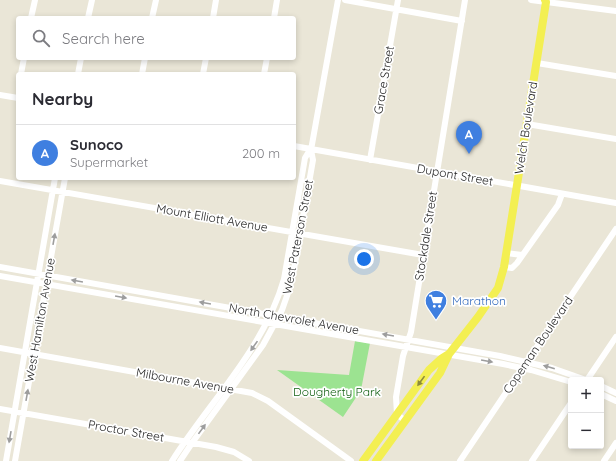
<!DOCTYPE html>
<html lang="en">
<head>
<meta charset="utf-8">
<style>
	:root { --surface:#fff; --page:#f7f7f7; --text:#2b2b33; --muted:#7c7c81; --line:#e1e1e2; --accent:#3430fe }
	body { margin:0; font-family:Quicksand,sans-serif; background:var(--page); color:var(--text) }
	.controls { position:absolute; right:12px; bottom:12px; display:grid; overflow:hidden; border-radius:4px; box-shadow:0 2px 6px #0003 }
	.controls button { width:36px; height:36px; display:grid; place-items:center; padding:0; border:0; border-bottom:1px solid var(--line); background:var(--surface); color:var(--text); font:20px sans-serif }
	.you { position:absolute; left:364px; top:259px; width:14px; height:14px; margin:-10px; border:3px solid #fff; border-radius:50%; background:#1a73e8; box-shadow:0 0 0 6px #1a73e833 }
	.badge { display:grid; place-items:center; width:26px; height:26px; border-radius:50%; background:var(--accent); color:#fff; font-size:13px; font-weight:700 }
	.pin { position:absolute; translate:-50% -33px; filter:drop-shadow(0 1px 2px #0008) }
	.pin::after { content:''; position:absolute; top:21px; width:14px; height:12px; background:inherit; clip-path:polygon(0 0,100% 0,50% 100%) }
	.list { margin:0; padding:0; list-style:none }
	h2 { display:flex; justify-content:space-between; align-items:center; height:52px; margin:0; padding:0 16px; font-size:17px }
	h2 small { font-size:13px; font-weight:400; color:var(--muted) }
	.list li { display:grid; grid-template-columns:26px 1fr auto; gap:12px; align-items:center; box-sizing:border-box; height:56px; padding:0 16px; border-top:1px solid var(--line) }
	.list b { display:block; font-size:15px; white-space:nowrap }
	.list p { margin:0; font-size:13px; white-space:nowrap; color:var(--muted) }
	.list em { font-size:13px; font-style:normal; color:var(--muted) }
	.icon { flex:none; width:22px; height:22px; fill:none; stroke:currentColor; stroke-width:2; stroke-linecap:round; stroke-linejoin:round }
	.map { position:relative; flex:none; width:616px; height:461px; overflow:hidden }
	.search { position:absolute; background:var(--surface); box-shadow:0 2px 6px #0003; left:16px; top:16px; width:280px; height:44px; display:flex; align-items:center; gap:10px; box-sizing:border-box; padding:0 14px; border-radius:4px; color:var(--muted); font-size:15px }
	.panel { position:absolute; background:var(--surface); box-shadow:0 2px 6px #0003; left:16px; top:72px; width:280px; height:108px; border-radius:4px }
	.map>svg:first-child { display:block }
</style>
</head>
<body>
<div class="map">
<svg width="616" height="461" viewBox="0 0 616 461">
	<rect width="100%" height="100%" fill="#eae6d7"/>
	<path fill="#9ce391" d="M355,341L370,343L361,390L343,417L277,370L349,375Z"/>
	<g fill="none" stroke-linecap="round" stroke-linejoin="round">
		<path stroke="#fff" stroke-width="6" d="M345,0L462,21
			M531,0L616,11
			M31,18L35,0
			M88,18L92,0
			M152,18L156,0
			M213,18L216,0
			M274,18L277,0
			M537,63L616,76
			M21,74L24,58
			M78,74L81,58
			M142,74L145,58
			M203,74L206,58
			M264,74L267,58
			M0,95L18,98
			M527,124L616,139
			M294,146L616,203
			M370,160L398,0
			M0,181L423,255
			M506,253L522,255
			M0,267L500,356L552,368L586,380
			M504,267L512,268L517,263L558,205L562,194
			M0,276L503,364L531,370L571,382
			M0,348L252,393L268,401L351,461
			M587,380L616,337
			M601,386L616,393
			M601,394L616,401
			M0,409L216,447L234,452L249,461
			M405,421L397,414L396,397L403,356L411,332L465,0
			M6,461L55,178
			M15,461L65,178
			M172,461C210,401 264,349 284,279L305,158L308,153L311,150
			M180,461L192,443L263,345L282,310L289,290L294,269L313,160L311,150L338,0
			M460,461L616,229
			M532,461L571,403
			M604,461L616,443"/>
		<path stroke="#f3ef52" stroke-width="8" d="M363,461L429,370L441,359L449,354L478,317L498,288L504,267L546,2L545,0
			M376,461L440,373L449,354"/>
	</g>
	<defs><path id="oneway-solid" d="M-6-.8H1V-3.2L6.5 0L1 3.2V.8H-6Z"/></defs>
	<g fill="#9d9d9d">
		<use href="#oneway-solid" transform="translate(54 239) rotate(-80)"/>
		<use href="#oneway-solid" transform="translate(77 281) rotate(-170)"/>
		<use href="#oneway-solid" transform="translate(121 297) rotate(10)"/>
		<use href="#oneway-solid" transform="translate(205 303) rotate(-170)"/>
		<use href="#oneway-solid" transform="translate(388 335) rotate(-170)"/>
		<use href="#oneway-solid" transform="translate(254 346) rotate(125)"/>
		<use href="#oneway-solid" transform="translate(487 361) rotate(10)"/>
		<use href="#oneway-solid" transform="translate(549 367) rotate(-164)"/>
		<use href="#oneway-solid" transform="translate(27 395) rotate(-80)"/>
		<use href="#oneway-solid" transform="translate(202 429) rotate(-54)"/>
		<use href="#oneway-solid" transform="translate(10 437) rotate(100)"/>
	</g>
	<use fill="#8c8a3c" href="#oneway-solid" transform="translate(421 381) rotate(126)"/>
	<defs>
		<g id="supermarket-pin" transform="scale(1.15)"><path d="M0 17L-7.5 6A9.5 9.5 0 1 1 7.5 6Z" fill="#3f7fe0" stroke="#fff"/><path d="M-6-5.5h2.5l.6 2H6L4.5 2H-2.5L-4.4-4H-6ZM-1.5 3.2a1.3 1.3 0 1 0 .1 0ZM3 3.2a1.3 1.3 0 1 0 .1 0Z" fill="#fff"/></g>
	</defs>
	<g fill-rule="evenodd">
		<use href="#supermarket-pin" x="436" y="301"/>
	</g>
	<g text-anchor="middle" stroke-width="3.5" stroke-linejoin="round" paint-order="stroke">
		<g font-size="12" fill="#262626" stroke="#fff">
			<text transform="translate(384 80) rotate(-80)" y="4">Grace Street</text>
			<text transform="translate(526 128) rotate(-81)" y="4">Welch Boulevard</text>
			<text transform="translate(455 175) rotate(10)" y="4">Dupont Street</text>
			<text transform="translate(212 218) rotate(10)" y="4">Mount Elliott Avenue</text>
			<text transform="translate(426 236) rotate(-81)" y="4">Stockdale Street</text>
			<text transform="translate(298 237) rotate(-79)" y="4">West Paterson Street</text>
			<text transform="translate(294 319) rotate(10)" y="4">North Chevrolet Avenue</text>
			<text transform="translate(40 320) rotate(-80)" y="4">West Hamilton Avenue</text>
			<text transform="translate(538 345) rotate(-56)" y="4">Copeman Boulevard</text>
			<text transform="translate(185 381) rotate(10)" y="4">Milbourne Avenue</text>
			<text transform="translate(126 431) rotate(10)" y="4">Proctor Street</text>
		</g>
		<g font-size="12" fill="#366cbe" stroke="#fff" text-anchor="start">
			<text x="452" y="305">Marathon</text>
		</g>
		<g font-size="12" fill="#176317" stroke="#fff">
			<text x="337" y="396">Dougherty Park</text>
		</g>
	</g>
</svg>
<div class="controls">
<button>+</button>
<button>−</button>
</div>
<div class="you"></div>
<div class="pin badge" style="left:469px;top:154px;background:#3f7fe0">A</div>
<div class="search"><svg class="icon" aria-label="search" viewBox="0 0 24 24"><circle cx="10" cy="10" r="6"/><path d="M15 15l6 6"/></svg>Search here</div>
<section class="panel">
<h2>Nearby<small></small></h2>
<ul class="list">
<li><span class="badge" style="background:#3f7fe0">A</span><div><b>Sunoco</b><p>Supermarket</p></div><em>200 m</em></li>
</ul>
</section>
</div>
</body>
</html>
